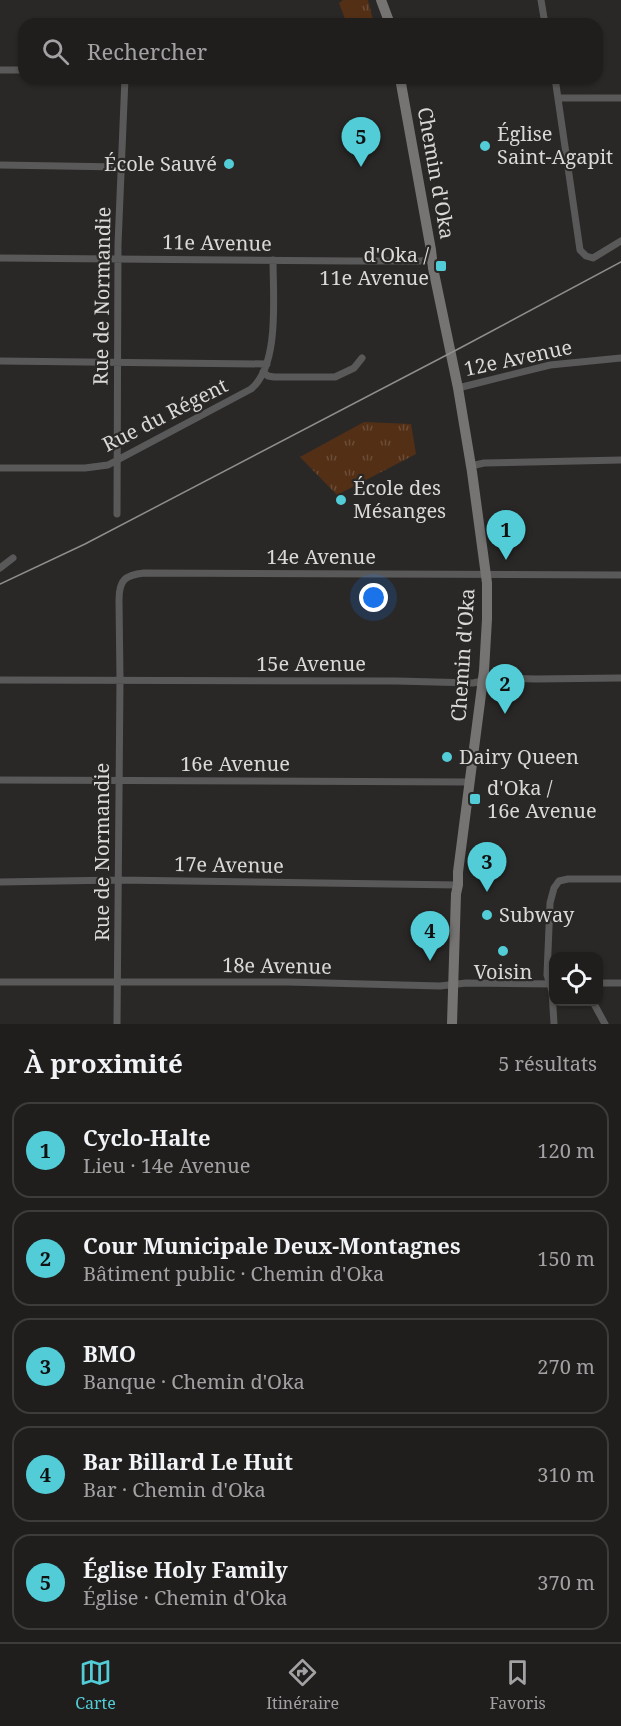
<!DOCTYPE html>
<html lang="fr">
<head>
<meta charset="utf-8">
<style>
	:root { --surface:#201e1d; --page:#282726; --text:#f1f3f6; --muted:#a2a2a4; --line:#3d3c3b; --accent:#52ccd6 }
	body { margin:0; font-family:"Noto Serif",serif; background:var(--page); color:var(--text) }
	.controls { position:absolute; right:18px; bottom:18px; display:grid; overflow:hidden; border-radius:12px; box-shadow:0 2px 4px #0004 }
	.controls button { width:54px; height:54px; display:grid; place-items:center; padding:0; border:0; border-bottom:2px solid var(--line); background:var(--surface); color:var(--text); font:30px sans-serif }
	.you { position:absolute; left:374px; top:598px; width:21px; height:21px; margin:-15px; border:4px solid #fff; border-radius:50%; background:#1a73e8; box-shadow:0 0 0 9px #1a73e833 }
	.badge { display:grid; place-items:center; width:39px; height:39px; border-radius:50%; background:var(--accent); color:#111; font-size:20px; font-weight:700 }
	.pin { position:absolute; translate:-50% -50px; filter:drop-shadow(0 2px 3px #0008) }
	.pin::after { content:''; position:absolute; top:32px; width:21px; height:18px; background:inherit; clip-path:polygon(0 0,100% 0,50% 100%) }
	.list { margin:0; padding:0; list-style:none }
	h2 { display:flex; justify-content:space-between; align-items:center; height:78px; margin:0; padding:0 24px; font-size:26px }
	h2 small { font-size:20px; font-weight:400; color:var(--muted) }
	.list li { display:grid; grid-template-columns:39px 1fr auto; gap:18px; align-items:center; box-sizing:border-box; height:96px; margin:0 12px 12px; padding:0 12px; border:2px solid var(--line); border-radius:18px }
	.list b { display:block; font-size:22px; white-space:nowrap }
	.list p { margin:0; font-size:20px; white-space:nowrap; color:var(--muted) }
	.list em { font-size:20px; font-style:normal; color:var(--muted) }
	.icon { flex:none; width:33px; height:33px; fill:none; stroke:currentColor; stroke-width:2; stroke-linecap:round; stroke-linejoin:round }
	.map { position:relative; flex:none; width:621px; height:1024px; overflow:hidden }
	.search { position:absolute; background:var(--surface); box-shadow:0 2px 4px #0004; left:18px; right:18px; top:18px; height:66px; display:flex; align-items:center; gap:15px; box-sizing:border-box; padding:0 21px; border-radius:18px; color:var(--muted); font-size:22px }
	.sheet { height:618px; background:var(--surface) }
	nav { display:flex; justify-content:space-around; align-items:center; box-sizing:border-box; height:84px; border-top:2px solid var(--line); background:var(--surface); font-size:16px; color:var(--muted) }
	nav a { display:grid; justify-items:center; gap:3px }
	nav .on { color:var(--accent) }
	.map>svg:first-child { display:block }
</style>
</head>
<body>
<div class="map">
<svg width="621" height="1024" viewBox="0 0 621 1024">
	<defs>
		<pattern id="park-tufts" width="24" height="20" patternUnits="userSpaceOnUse" patternTransform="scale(1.5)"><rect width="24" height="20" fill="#532f16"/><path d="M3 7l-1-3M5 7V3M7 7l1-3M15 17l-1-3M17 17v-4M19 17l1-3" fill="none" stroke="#6b4d37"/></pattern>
	</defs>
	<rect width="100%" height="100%" fill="#2a2827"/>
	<path fill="url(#park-tufts)" d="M343,0H368L374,24H347L339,3Z
		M364,422L411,424L416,454L337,495L300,457Z"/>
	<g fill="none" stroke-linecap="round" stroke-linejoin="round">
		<path stroke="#5a5959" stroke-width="7" d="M541,0L545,24
			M0,70H24
			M555,78L580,250L586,256L593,258L621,241
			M559,98H621
			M0,165L121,167
			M0,258L352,261H421L433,259
			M0,361L267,364
			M263,372L268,376L274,377H335L354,368L362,358
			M458,388L550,365L621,358
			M471,466L484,463L621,460
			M0,468H85L108,465L251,389C280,365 273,296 273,260
			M117,514L118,244L125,78
			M0,568L13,558
			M0,680L397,681L473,683L496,678L536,679L621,678
			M0,780L469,782
			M0,882L118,880L458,885
			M0,982H288L440,986L466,983L554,984
			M598,983H621
			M593,1002L605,1024
			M117,1024L120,680L119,600C119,580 125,575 144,573L621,575
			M554,1024L552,991L547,975L550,903L554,888L559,881L568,879H621"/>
		<path stroke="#767473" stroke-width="10" d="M381,0L390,24
			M400,78L431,250L433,268L458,388L472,472L487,583V619L484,671L458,872V885L456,894L452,1024"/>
		<path stroke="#8f8e8d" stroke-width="1.5" d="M0,584L85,544L462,347L621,262"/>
	</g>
	<g fill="#52ccd6" stroke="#2a2827" stroke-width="2">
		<circle cx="485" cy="146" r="6"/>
		<circle cx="229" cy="164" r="6"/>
		<rect x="435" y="260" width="12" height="12" rx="3"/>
		<circle cx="341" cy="500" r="6"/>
		<circle cx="447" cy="757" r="6"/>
		<rect x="469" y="793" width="12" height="12" rx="3"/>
		<circle cx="487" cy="915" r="6"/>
		<circle cx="503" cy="951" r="6"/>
	</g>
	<g text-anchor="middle" stroke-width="4.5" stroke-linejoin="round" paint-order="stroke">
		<g font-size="20" fill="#dad9d8" stroke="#2a2827" text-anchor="start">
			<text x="497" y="141">Église<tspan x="497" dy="23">Saint-Agapit</tspan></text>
			<text x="217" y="171" text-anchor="end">École Sauvé</text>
			<text x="429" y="262" text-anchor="end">d'Oka /<tspan x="429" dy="23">11e Avenue</tspan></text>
			<text x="353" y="495">École des<tspan x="353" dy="23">Mésanges</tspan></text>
			<text x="459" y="764">Dairy Queen</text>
			<text x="487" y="795">d'Oka /<tspan x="487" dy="23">16e Avenue</tspan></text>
			<text x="499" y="922">Subway</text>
			<text x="503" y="979" text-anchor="middle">Voisin</text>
		</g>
		<g font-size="20" fill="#dad9d8" stroke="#2a2827">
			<text transform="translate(436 173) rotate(80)" y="7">Chemin d'Oka</text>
			<text transform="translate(217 243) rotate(1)" y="7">11e Avenue</text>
			<text transform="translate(102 296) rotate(-89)" y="7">Rue de Normandie</text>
			<text transform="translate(518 358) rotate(-12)" y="7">12e Avenue</text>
			<text transform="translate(165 415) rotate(-27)" y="7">Rue du Régent</text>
			<text x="321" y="564">14e Avenue</text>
			<text transform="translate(463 655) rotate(-86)" y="7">Chemin d'Oka</text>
			<text x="311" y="671">15e Avenue</text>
			<text x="235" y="771">16e Avenue</text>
			<text transform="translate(102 852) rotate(-90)" y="7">Rue de Normandie</text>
			<text transform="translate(229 865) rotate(1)" y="7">17e Avenue</text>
			<text transform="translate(277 966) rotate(1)" y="7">18e Avenue</text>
		</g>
	</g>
</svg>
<div class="controls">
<button><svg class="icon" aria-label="locate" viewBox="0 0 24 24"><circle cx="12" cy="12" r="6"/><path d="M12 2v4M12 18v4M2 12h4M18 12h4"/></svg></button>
</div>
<div class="you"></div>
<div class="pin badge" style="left:506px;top:560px">1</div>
<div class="pin badge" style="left:505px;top:714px">2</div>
<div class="pin badge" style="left:487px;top:892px">3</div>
<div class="pin badge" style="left:430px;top:961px">4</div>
<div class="pin badge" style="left:361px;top:167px">5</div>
<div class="search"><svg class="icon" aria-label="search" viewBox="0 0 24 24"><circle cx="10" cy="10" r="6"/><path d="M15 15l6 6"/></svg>Rechercher</div>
</div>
<section class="sheet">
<h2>À proximité<small>5 résultats</small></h2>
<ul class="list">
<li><span class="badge">1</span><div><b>Cyclo-Halte</b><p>Lieu · 14e Avenue</p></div><em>120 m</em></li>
<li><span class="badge">2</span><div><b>Cour Municipale Deux-Montagnes</b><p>Bâtiment public · Chemin d'Oka</p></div><em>150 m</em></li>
<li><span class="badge">3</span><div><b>BMO</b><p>Banque · Chemin d'Oka</p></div><em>270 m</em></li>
<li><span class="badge">4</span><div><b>Bar Billard Le Huit</b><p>Bar · Chemin d'Oka</p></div><em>310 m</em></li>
<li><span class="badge">5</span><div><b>Église Holy Family</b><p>Église · Chemin d'Oka</p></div><em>370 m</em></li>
</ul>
</section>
<nav>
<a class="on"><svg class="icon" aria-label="map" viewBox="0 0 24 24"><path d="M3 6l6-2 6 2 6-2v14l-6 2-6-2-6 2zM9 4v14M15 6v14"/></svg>Carte</a>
<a><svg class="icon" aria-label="directions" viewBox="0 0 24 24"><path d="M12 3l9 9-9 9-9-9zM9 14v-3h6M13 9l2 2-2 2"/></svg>Itinéraire</a>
<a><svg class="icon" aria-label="saved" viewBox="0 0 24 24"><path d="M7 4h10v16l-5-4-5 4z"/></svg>Favoris</a>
</nav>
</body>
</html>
